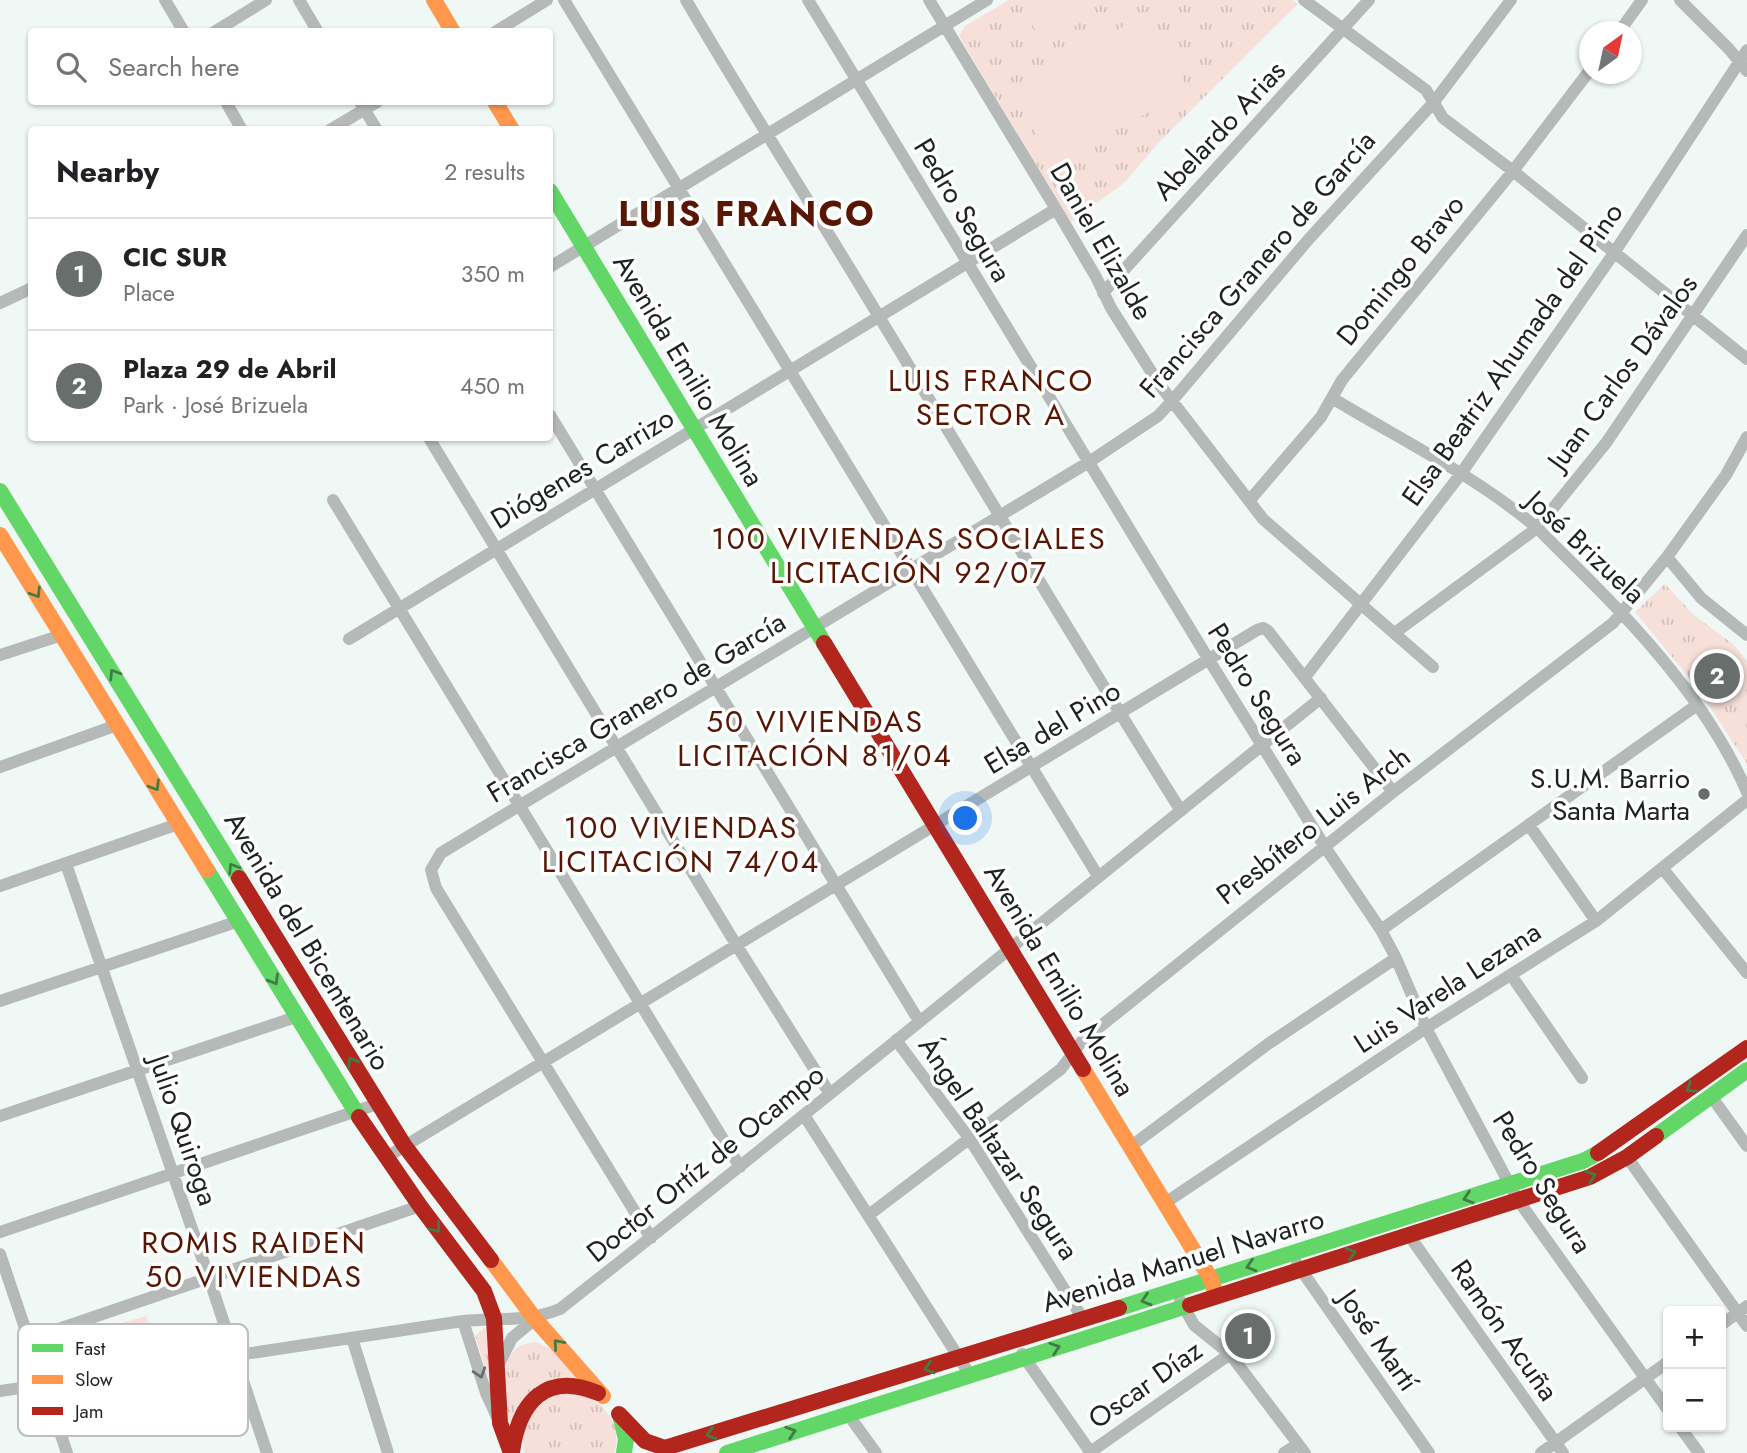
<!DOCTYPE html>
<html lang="en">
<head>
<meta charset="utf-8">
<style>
	:root { --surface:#fff; --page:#f6f6f6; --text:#202124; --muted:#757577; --line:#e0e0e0; --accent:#686e6c }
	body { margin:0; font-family:Jost,sans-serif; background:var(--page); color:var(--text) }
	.controls { position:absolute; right:21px; bottom:21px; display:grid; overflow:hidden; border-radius:7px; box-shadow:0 2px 5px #0004 }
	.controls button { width:63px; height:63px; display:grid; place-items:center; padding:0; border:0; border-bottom:2px solid var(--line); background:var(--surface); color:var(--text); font:35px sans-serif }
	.compass { position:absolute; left:1579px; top:21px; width:63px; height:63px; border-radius:50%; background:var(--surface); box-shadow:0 2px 5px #0004; rotate:33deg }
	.you { position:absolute; left:966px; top:819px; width:24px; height:24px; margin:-18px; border:5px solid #fff; border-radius:50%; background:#1a73e8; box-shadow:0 0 0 10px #1a73e833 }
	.badge { display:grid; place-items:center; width:46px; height:46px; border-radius:50%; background:var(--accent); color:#fff; font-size:23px; font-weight:700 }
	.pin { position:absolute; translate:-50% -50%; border:4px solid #fff; box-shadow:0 2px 7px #0006 }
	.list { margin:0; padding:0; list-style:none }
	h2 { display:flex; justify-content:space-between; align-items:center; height:91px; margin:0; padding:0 28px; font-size:30px }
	h2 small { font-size:23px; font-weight:400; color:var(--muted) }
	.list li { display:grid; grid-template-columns:46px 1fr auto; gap:21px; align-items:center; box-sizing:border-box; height:112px; padding:0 28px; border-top:2px solid var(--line) }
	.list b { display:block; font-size:26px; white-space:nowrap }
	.list p { margin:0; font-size:23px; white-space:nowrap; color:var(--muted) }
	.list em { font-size:23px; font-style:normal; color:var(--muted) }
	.icon { flex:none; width:38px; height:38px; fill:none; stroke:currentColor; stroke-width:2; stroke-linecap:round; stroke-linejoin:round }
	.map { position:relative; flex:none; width:1747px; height:1453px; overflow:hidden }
	.search { position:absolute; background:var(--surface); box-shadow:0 2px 5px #0004; left:28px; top:28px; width:525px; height:77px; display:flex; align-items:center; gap:18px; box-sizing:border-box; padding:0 24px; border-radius:7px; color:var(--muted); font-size:26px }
	.panel { position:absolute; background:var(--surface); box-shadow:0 2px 5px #0004; left:28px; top:126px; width:525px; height:315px; border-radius:7px }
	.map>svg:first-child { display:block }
</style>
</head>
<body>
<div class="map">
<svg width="1747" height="1453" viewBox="0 0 1747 1453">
	<defs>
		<pattern id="grass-tufts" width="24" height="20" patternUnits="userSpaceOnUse" patternTransform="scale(1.75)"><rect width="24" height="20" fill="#f6e0d9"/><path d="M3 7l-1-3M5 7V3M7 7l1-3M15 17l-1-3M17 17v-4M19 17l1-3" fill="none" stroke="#d2c0ba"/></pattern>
	</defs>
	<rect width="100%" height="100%" fill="#f0f8f6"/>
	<path fill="url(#grass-tufts)" d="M1009,0H1292L1298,4L1161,140L1124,183L1071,222L959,36L965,26Z
		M1665,584L1694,615L1733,644L1747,661V764L1699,690L1635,612Z
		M488,1325L491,1386L475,1336Z
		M535,1342C555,1348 567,1365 582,1380C531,1380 536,1385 509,1425C505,1397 493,1345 535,1342Z
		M574,1392C602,1400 624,1422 614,1453H524C518,1419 540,1394 574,1392Z"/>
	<path fill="#f6e0d9" d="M1066,0H1070L1083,21L1044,45L1030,21Z
		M1146,14L1189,90L1053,165L1010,89Z
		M146,1316L154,1344L105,1358L97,1330Z"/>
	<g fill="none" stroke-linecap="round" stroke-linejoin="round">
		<path stroke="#b5b9b8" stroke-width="12" d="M165,0L184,32
			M299,0L318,32
			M564,0L1098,876
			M686,0C749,108 817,213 881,320C981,484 1079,649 1181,811
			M808,0L1209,660L1325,847L1381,930L1396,958L1426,1028L1518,1200L1668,1410
			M929,0L1056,209L1096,277L1111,308L1159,384L1263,519L1433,667
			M1304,0L1426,90L1443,118L1513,171L1747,359
			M1680,0L1729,49L1747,71
			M214,32L266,0
			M495,32L547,0
			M1619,32L1642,0
			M226,102L242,130
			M360,102L377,130
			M330,130L377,102
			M550,267L987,0
			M1103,293L1369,0
			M0,303L32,288
			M1332,398C1398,438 1479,478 1537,528C1616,606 1702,688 1747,792
			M550,415L919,1021
			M429,438L737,946L830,1094
			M333,500L740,1167
			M1249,501L1321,417L1342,380L1513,171L1590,70
			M1667,557L1701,598L1747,635
			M1396,632L1537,528L1606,443L1747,235
			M349,639L1056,209
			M0,655L62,635
			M1305,677L1460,475L1614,253L1747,50
			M0,767L117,725
			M1529,825L1596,921
			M66,864L209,1278L267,1453
			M1663,869L1747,973
			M0,886L178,824
			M1381,930L1697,705
			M1511,975L1582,1078
			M0,1001L239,921
			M896,1040L969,1138L1083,1319
			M1711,1096L1747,1146
			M804,1115L970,1375
			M0,1116L296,1017
			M1130,1147L1268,1044L1396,958
			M1627,1157L1747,1326
			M385,1158L1257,630L1263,628L1268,631L1393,792
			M1165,1203L1426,1028L1596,921L1747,800
			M870,1214L1061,1069L1082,1041L1393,792L1613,623L1667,557L1726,475L1747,437
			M0,1232L377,1104
			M1408,1234L1563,1453
			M651,1238L436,888L431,870L441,853L1089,462L1158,416L1172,401L1308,240L1434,102L1511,0
			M0,1254L67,1453
			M1297,1264L1429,1453
			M1180,1300L1194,1325L1230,1354L1305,1453
			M463,1321L486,1393L497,1417
			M1721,1325L1747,1306
			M352,1338L388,1453
			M29,1339L420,1206
			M1022,1354L1091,1453
			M499,1364L512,1338L535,1319
			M0,1391L463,1321C496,1318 529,1322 560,1309C816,1108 1067,901 1321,698
			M847,1413L876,1453
			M1680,1427L1699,1453
			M1089,1453L1230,1354
			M1284,1453L1298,1444
			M1541,1453L1668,1362"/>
		<path stroke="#63d668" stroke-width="16" d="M550,191L824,643
			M0,491L239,878
			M207,870L359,1117
			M1656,1136L1747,1070
			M1119,1308L1583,1161L1598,1153
			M621,1419L626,1439L624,1453
			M727,1453L1190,1305"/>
		<path stroke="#ff974d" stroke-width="16" d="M434,0L453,32
			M495,102L512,130
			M0,535L207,870
			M1083,1069L1211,1279L1216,1295
			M491,1260L535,1319L603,1396"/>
		<path stroke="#b3261e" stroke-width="16" d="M824,643L1083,1069
			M239,878L404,1145L491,1260
			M359,1117L420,1206L484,1291L494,1318L500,1423L511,1453
			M1598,1153L1747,1048
			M1190,1305L1590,1177L1627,1157L1656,1136
			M619,1414L645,1441L665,1448L1119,1308
			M512,1452C519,1402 546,1371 598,1393"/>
	</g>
	<defs><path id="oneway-chevron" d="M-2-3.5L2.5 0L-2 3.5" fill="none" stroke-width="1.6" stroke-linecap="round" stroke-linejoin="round" transform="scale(1.75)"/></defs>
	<g stroke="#407c45">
		<use href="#oneway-chevron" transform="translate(36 593) rotate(58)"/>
		<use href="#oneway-chevron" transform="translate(114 674) rotate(-122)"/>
		<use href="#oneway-chevron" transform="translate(155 786) rotate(58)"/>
		<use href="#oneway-chevron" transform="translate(233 868) rotate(-122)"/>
		<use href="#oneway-chevron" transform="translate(274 980) rotate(59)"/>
		<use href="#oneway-chevron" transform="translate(352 1062) rotate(-121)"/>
		<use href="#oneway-chevron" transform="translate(1691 1088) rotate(145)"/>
		<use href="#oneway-chevron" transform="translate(1591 1176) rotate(-20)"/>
		<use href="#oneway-chevron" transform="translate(1468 1198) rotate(162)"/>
		<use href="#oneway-chevron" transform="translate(436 1228) rotate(52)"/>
		<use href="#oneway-chevron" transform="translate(1351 1253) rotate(-17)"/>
		<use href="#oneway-chevron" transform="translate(1251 1266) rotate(163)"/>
		<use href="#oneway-chevron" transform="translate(1146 1300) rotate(163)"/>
		<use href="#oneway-chevron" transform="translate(558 1344) rotate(-131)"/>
		<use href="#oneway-chevron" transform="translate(1055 1348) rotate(-18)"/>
		<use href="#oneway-chevron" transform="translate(929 1368) rotate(163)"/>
		<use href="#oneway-chevron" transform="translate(791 1432) rotate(-18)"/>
		<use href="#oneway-chevron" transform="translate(711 1434) rotate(163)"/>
	</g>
	<use stroke="#6a6e6d" href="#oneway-chevron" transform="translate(480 1373) rotate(72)"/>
	<circle fill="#686e6c" stroke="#fff" stroke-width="2.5" cx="1704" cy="794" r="7"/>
	<g text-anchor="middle" stroke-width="7" stroke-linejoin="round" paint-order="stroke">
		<g font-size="28" fill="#1e2322" stroke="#fff">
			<text transform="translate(1219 130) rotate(-47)" y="10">Abelardo Arias</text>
			<text transform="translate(963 210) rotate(59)" y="10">Pedro Segura</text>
			<text transform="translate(1102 241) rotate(60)" y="10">Daniel Elizalde</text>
			<text transform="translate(1257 264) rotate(-49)" y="10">Francisca Granero de García</text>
			<text transform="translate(1400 270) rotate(-51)" y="10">Domingo Bravo</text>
			<text transform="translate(1512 354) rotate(-55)" y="10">Elsa Beatriz Ahumada del Pino</text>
			<text transform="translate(689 370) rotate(59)" y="10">Avenida Emilio Molina</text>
			<text transform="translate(1622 372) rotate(-54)" y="10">Juan Carlos Dávalos</text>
			<text transform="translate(582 468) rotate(-31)" y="10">Diógenes Carrizo</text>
			<text transform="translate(1586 547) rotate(43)" y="10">José Brizuela</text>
			<text transform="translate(1258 694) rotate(58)" y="10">Pedro Segura</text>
			<text transform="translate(636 707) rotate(-31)" y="10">Francisca Granero de García</text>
			<text transform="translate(1052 727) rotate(-31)" y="10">Elsa del Pino</text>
			<text transform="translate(1313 825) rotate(-38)" y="10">Presbítero Luis Arch</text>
			<text transform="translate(308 941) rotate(59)" y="10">Avenida del Bicentenario</text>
			<text transform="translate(1060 980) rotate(59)" y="10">Avenida Emilio Molina</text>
			<text transform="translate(1447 987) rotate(-33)" y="10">Luis Varela Lezana</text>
			<text transform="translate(184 1130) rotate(71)" y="10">Julio Quiroga</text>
			<text transform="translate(999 1148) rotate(56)" y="10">Ángel Baltazar Segura</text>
			<text transform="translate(705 1163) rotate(-39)" y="10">Doctor Ortíz de Ocampo</text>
			<text transform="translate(1543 1182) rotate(58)" y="10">Pedro Segura</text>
			<text transform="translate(1183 1260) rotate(-17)" y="10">Avenida Manuel Navarro</text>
			<text transform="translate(1505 1330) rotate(55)" y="10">Ramón Acuña</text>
			<text transform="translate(1379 1340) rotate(55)" y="10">José Martí</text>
			<text transform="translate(1145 1384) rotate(-35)" y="10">Oscar Díaz</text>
		</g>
		<g font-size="28" fill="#1e2322" stroke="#fff" text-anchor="end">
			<text x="1690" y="788">S.U.M. Barrio<tspan x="1690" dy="32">Santa Marta</tspan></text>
		</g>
		<g font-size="30" letter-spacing="2" fill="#581604" stroke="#fff">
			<text x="991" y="391">LUIS FRANCO<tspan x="991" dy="34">SECTOR A</tspan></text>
			<text x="909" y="549">100 VIVIENDAS SOCIALES<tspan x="909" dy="34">LICITACIÓN 92/07</tspan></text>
			<text x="815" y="732">50 VIVIENDAS<tspan x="815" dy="34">LICITACIÓN 81/04</tspan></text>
			<text x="681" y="838">100 VIVIENDAS<tspan x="681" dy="34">LICITACIÓN 74/04</tspan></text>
			<text x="254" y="1253">ROMIS RAIDEN<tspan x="254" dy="34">50 VIVIENDAS</tspan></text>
		</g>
		<g font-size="35" font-weight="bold" letter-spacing="2" fill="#581604" stroke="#fff">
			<text x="747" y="226">LUIS FRANCO</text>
		</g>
	</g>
	<rect x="18" y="1324" width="230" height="112" rx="10" fill="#fff" stroke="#bcbdbd" stroke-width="2"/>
	<rect x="32" y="1344" width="31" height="8" fill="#63d668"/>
	<rect x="32" y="1375" width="31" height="9" fill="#ff974d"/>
	<rect x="32" y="1407" width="31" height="8" fill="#b3261e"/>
	<g font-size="19" fill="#1e2322">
		<text x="75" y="1355">Fast</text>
		<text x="75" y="1386">Slow</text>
		<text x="75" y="1418">Jam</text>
	</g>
</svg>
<div class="controls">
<button>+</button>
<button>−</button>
</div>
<svg class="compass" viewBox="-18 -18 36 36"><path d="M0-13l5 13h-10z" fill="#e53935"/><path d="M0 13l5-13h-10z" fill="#757577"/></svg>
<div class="you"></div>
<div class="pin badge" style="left:1248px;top:1336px">1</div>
<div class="pin badge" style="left:1717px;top:676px">2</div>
<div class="search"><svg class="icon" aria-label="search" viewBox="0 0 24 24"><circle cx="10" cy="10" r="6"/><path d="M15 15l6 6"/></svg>Search here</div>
<section class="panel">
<h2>Nearby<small>2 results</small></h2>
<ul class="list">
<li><span class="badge">1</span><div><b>CIC SUR</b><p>Place</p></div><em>350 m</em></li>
<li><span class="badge">2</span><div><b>Plaza 29 de Abril</b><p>Park · José Brizuela</p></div><em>450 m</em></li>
</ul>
</section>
</div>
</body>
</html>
